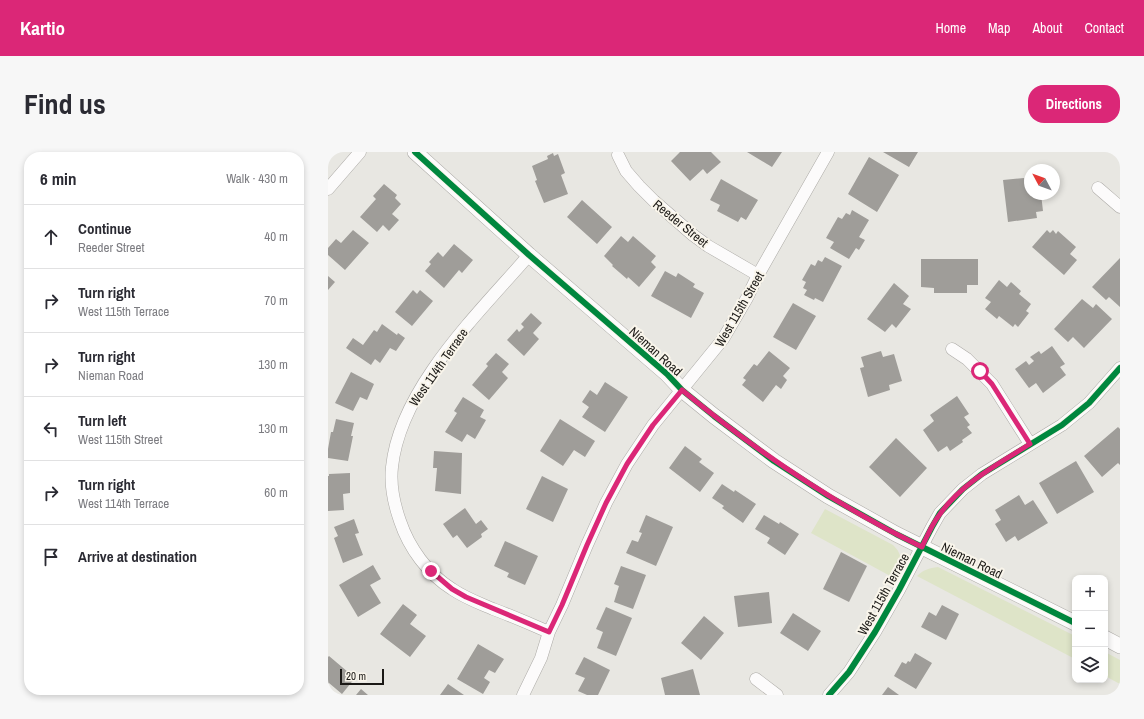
<!DOCTYPE html>
<html lang="en">
<head>
<meta charset="utf-8">
<style>
	:root { --surface:#fff; --page:#f7f7f7; --text:#2b2b33; --muted:#7c7c81; --line:#e1e1e2; --accent:#db2777 }
	body { margin:0; font-family:"Archivo Narrow",sans-serif; background:var(--page); color:var(--text) }
	.controls { position:absolute; right:12px; bottom:12px; display:grid; overflow:hidden; border-radius:8px; box-shadow:0 2px 6px #0003 }
	.controls button { width:36px; height:36px; display:grid; place-items:center; padding:0; border:0; border-bottom:1px solid var(--line); background:var(--surface); color:var(--text); font:20px sans-serif }
	.compass { position:absolute; left:696px; top:12px; width:36px; height:36px; border-radius:50%; background:var(--surface); box-shadow:0 2px 6px #0003; rotate:311deg }
	.scale { position:absolute; left:12px; bottom:10px; width:44px; box-sizing:border-box; padding-left:4px; border:2px solid #1b1916; border-top:0; font-size:11px; line-height:14px; white-space:nowrap; color:#1b1916; -webkit-text-stroke:3px #f9f5eb; paint-order:stroke }
	.stop { position:absolute; width:12px; height:12px; margin:-9px; border:3px solid #db2777; border-radius:50%; background:#fff }
	.stop.end { background:#db2777; border-color:#fff; box-shadow:0 1px 4px #0008 }
	.list { margin:0; padding:0; list-style:none }
	h2 { display:flex; justify-content:space-between; align-items:center; height:52px; margin:0; padding:0 16px; font-size:17px }
	h2 small { font-size:13px; font-weight:400; color:var(--muted) }
	.list li { display:grid; grid-template-columns:26px 1fr auto; gap:12px; align-items:center; box-sizing:border-box; height:64px; padding:0 16px; border-top:1px solid var(--line) }
	.list b { display:block; font-size:15px; white-space:nowrap }
	.list p { margin:0; font-size:13px; white-space:nowrap; color:var(--muted) }
	.list em { font-size:13px; font-style:normal; color:var(--muted) }
	.icon { flex:none; width:22px; height:22px; fill:none; stroke:currentColor; stroke-width:2; stroke-linecap:round; stroke-linejoin:round }
	.map { position:relative; flex:none; width:792px; height:543px; overflow:hidden; border-radius:16px }
	header { display:flex; align-items:center; gap:24px; box-sizing:border-box; height:56px; padding:0 20px; background:var(--accent); color:#fff }
	header strong { font-size:19px }
	nav { display:flex; gap:22px; margin-inline-start:auto; font-size:14px }
	.intro { display:flex; align-items:center; justify-content:space-between; box-sizing:border-box; height:96px; padding:0 24px }
	h1 { margin:0; font-size:28px }
	.button { padding:10px 18px; border-radius:16px; background:var(--accent); color:#fff; font-size:14px; font-weight:700 }
	main { display:flex; gap:24px; padding:0 24px }
	aside { flex:1; background:var(--surface); border-radius:16px; box-shadow:0 2px 6px #0003 }
	.map>svg:first-child { display:block }
</style>
</head>
<body>
<header>
<strong>Kartio</strong>
<nav><a>Home</a><a>Map</a><a>About</a><a>Contact</a></nav>
</header>
<div class="intro"><h1>Find us</h1><a class="button">Directions</a></div>
<main>
<aside>
<h2>6 min<small>Walk · 430 m</small></h2>
<ul class="list">
<li><svg class="icon" aria-label="ahead" viewBox="0 0 24 24"><path d="M12 20V5M6 11l6-6 6 6"/></svg><div><b>Continue</b><p>Reeder Street</p></div><em>40 m</em></li>
<li><svg class="icon" aria-label="right" viewBox="0 0 24 24"><path d="M7 20v-9h11M14 6l5 5-5 5"/></svg><div><b>Turn right</b><p>West 115th Terrace</p></div><em>70 m</em></li>
<li><svg class="icon" aria-label="right" viewBox="0 0 24 24"><path d="M7 20v-9h11M14 6l5 5-5 5"/></svg><div><b>Turn right</b><p>Nieman Road</p></div><em>130 m</em></li>
<li><svg class="icon" aria-label="left" viewBox="0 0 24 24"><path d="M17 20v-9H6M10 6l-5 5 5 5"/></svg><div><b>Turn left</b><p>West 115th Street</p></div><em>130 m</em></li>
<li><svg class="icon" aria-label="right" viewBox="0 0 24 24"><path d="M7 20v-9h11M14 6l5 5-5 5"/></svg><div><b>Turn right</b><p>West 114th Terrace</p></div><em>60 m</em></li>
<li><svg class="icon" aria-label="arrive" viewBox="0 0 24 24"><path d="M6 21V4h12l-3 4 3 4H6"/></svg><div><b>Arrive at destination</b></div></li>
</ul>
</aside>
<div class="map">
<svg width="792" height="543" viewBox="0 0 792 543">
	<rect width="100%" height="100%" fill="#e8e7e2"/>
	<path fill="#dee4c8" d="M497,357L565,393C567,395 570,398 571,401C575,409 570,419 566,426L483,381Z
		M610,415L747,484V507L589,424C595,418 601,416 610,415Z
		M777,500L792,508V532L777,524Z"/>
	<path fill="#9f9d99" d="M352,0H383L393,10L379,22L375,17L362,29L343,9Z
		M419,0H454L444,15Z
		M555,0H590L581,15Z
		M225,1L226,4L230,2L237,21L233,23L240,42L216,51L207,29L209,28L204,14L220,7L219,4Z
		M541,5L571,23L549,60L520,42Z
		M696,26L697,30H702V42H713L715,59L708,60L709,66L680,70L675,28Z
		M393,27L430,48L418,68L413,65L410,70L389,59L392,53L382,48Z
		M56,32L69,43L67,46L73,52L64,62L71,68L61,79L55,73L49,80L32,65L48,47L45,44Z
		M254,48L284,75L269,92L239,65Z
		M524,58L541,68L531,85L537,88L531,98L528,96L521,107L502,96L506,90L498,86L510,65L514,67L518,61L522,63Z
		M25,78L41,91L17,118L0,103V96L8,87L13,91Z
		M719,78L722,81L725,78L728,82L730,79L748,95L742,102L749,108L736,123L704,95Z
		M293,84L300,90L305,84L328,104L323,110L328,115L311,135L300,125L299,127L284,114L285,113L276,104Z
		M126,92L145,108L134,121L131,118L116,136L97,119L103,112L101,110L110,100L115,105Z
		M497,105L514,114L495,150L487,146L486,148L476,143L479,138L475,136L478,130L474,128L483,112L487,114L490,108L494,110Z
		M792,106V155L781,145L778,148L764,135Z
		M593,107H650V133H639V141H606V136L593,135Z
		M337,119L348,125L350,121L367,132L365,135L376,141L363,166L323,144Z
		M0,124L7,130L0,138Z
		M671,128L679,135L683,130L693,139L691,142L703,152L698,159L701,161L690,175L687,172L685,175L671,164L669,167L657,157L663,150L657,146Z
		M566,131L581,144L575,152L583,157L568,176L564,172L557,180L539,167Z
		M85,138L89,142L92,138L105,149L84,174L67,160Z
		M754,147L765,156L768,152L784,167L756,196L745,185L740,190L726,177Z
		M465,151L488,164L468,198L445,185Z
		M203,161L214,171L205,181L211,187L196,204L179,188L189,177L191,180L196,175L193,172Z
		M54,172L69,183L70,181L77,186L68,199L62,196L52,211L47,207L43,213L18,196L25,186L35,193L46,178L49,180Z
		M724,194L737,212L732,215L738,223L715,241L708,231L701,236L687,217L698,209L701,213L706,209L702,205L711,199L713,202Z
		M441,199L462,216L455,224L459,228L453,237L448,233L435,250L414,233L418,228L415,226L426,212L429,214Z
		M553,199L555,205L566,202L574,229L561,233L562,238L540,245L532,216L536,215L533,205Z
		M168,201L181,212L174,220L180,226L161,248L144,233L160,214L158,212Z
		M23,220L46,232L39,248L32,245L25,259L7,251Z
		M277,230L300,245L277,280L254,265L261,255L254,250L262,238L269,243Z
		M629,244L641,262L636,265L642,273L639,275L644,281L634,288L635,290L622,299L619,294L610,300L595,278L606,269L602,263Z
		M135,245L156,258L152,265L158,268L147,287L139,282L134,290L117,280L129,261L126,259Z
		M8,267L26,271L23,284H25L20,309L0,306V297L3,280H5Z
		M232,267L267,289L257,305L246,298L235,314L212,299Z
		M790,275L792,277V313L790,311L774,325L756,304Z
		M568,286L599,316L572,345L541,315Z
		M357,294L374,307L371,310L386,321L372,340L341,316Z
		M106,299L134,301L133,342L107,339L109,316H105Z
		M748,309L766,340L729,362L711,331Z
		M22,321V341L15,342L16,358L0,359V324H1V322Z
		M214,324L240,337L225,370L198,357Z
		M394,332L406,340L407,338L428,352L415,371L394,356L396,354L384,346Z
		M691,343L697,353L705,348L720,371L690,389L687,384L678,390L667,372L673,368L667,358Z
		M137,356L148,372L153,368L160,377L153,382L154,385L139,396L129,383L125,386L115,372Z
		M318,363L345,375L328,414L298,401L304,388L310,390L314,381L311,380Z
		M436,363L451,372L452,370L471,382L457,403L439,391L442,386L427,377Z
		M26,367L31,381L27,382L35,403L15,411L6,386L10,384L6,375Z
		M177,389L210,404L197,433L179,425L181,421L166,414Z
		M513,400L539,414L521,450L495,437Z
		M45,413L53,427L42,433L53,451L30,465L11,433Z
		M293,414L318,423L305,457L286,450L291,434L286,432Z
		M441,440L444,471L410,475L406,444Z
		M75,452L89,463L82,472L98,484L82,505L52,482Z
		M614,453L631,462L618,488L593,475L601,460L608,464Z
		M278,455L304,466L288,504L269,496L275,480L268,477Z
		M465,461L493,479L480,499L452,481Z
		M376,464L396,481L373,508L353,491Z
		M150,492L176,507L167,521L161,518L156,526L162,530L155,542L129,527Z
		M587,501L604,511L588,537L566,524L574,510L578,512L580,509L582,510Z
		M1,504L27,526L14,542L1,531L0,532V505Z
		M256,505L282,518L270,543H259L250,539L257,526L247,522Z
		M365,517L372,543H337L333,526Z
		M120,532L136,543H112Z
		M560,535L571,543H554Z
		M33,537L40,543H28Z"/>
	<g fill="none" stroke-linecap="round" stroke-linejoin="round">
		<g stroke="#acaaa6" stroke-width="13">
			<path id="minor" d="M290,3L298,19L311,34L326,49L365,83L380,94L430,123
				M770,36L792,55
				M0,37L32,0
				M201,103C151,161 72,236 64,315C62,333 66,352 72,369C81,396 100,422 124,437C137,446 151,451 165,457C184,464 202,472 221,480
				M624,197L639,207L664,232L702,292
				M428,527L449,543
				M195,543L213,506L221,480L234,453L259,393L278,351L299,312L325,273L395,187L419,146L430,123L500,0
				M501,543L521,520L547,480L571,438L604,375L612,361L635,337L654,322L734,273L761,251L792,216"/>
		</g>
		<g stroke="#acaaa6" stroke-width="16">
			<path id="tertiary" d="M87,0L201,103L339,222L354,238L386,264L446,309L500,344L568,382L747,471
				M777,486L792,494"/>
		</g>
		<use href="#minor" stroke="#fcfbfb" stroke-width="12"/>
		<use href="#tertiary" stroke="#fcfbfb" stroke-width="15"/>
		<g stroke="#f9f5eb" stroke-width="8">
			<path id="cycleway" d="M87,0L201,103L339,222L354,238L386,264L446,309L500,344L568,382L747,471
				M501,543L521,520L547,480L571,438L604,375L612,361L635,337L654,322L734,273L761,251L792,216"/>
		</g>
		<use href="#cycleway" stroke="#00873e" stroke-width="6"/>
	</g>
	<g fill="none" stroke-linecap="round" stroke-linejoin="round">
		<path stroke="#db2777" stroke-width="5" d="M103,419L124,437L138,445L221,480L234,453L259,393L278,351L299,312L325,273L354,238C428,299 507,353 594,395C599,384 604,372 612,362C634,331 670,312 702,292L664,232L652,219"/>
	</g>
	<g text-anchor="middle" stroke-width="4" stroke-linejoin="round" paint-order="stroke">
		<g font-size="13" fill="#1b1916" stroke="#f9f5eb">
			<text transform="translate(353 71) rotate(39)" y="5">Reeder Street</text>
			<text transform="translate(411 157) rotate(-60)" y="5">West 115th Street</text>
			<text transform="translate(328 199) rotate(42)" y="5">Nieman Road</text>
			<text transform="translate(110 215) rotate(-55)" y="5">West 114th Terrace</text>
			<text transform="translate(644 408) rotate(26)" y="5">Nieman Road</text>
			<text transform="translate(555 442) rotate(-61)" y="5">West 115th Terrace</text>
		</g>
	</g>
</svg>
<div class="controls">
<button>+</button>
<button>−</button>
<button><svg class="icon" aria-label="layers" viewBox="0 0 24 24"><path d="M12 4l9 5-9 5-9-5zM3 14l9 5 9-5"/></svg></button>
</div>
<svg class="compass" viewBox="-18 -18 36 36"><path d="M0-13l5 13h-10z" fill="#e53935"/><path d="M0 13l5-13h-10z" fill="#7c7c81"/></svg>
<div class="scale">20 m</div>
<div class="stop" style="left:652px;top:219px"></div>
<div class="stop end" style="left:103px;top:419px"></div>
</div>
</main>
</body>
</html>
